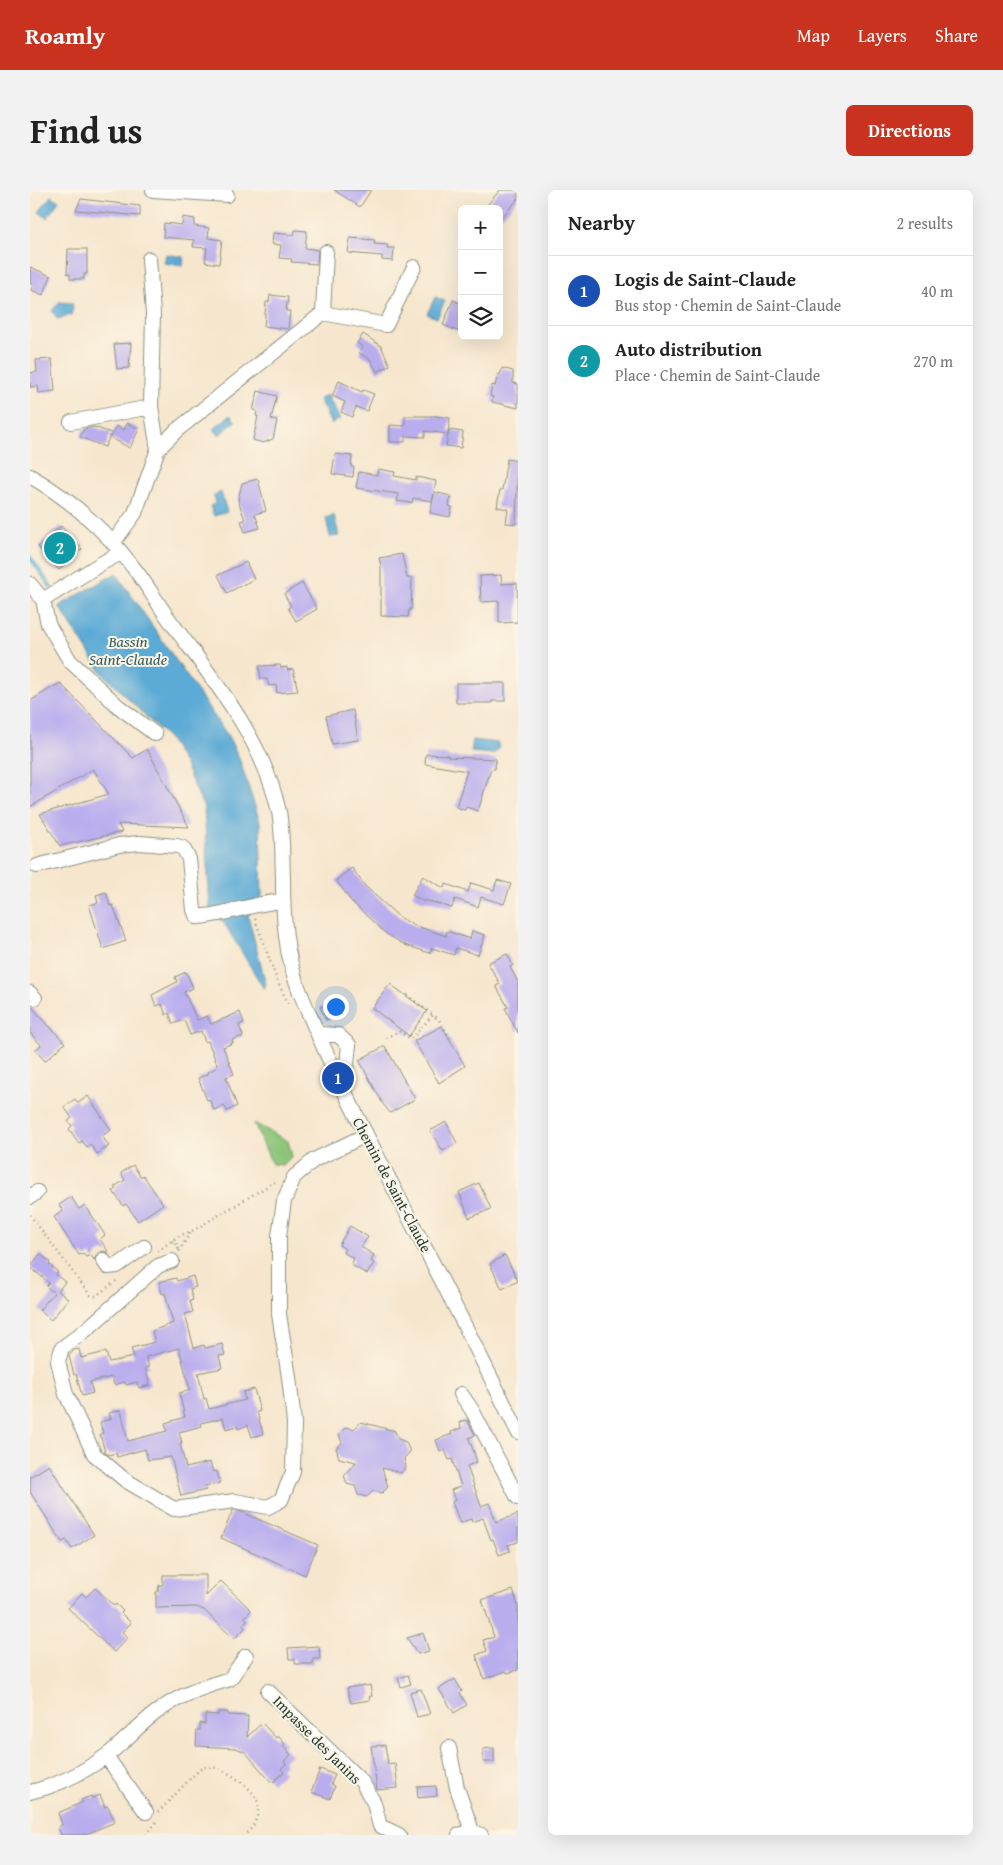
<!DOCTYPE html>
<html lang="en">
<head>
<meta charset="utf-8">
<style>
	:root { --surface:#fff; --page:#f2f2f2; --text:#222; --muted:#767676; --line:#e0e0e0; --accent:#c8321e }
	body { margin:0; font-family:"Gentium Book Plus",serif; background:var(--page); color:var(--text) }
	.controls { position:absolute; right:15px; top:15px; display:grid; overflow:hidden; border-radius:8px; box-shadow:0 5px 20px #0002 }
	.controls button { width:45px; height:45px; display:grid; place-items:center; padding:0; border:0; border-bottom:1px solid var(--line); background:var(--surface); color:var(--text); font:25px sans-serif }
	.you { position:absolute; left:305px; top:816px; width:18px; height:18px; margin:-12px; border:4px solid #fff; border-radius:50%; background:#1a73e8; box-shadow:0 0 0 8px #1a73e833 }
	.badge { display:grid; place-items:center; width:32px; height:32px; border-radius:50%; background:var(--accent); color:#fff; font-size:16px; font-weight:700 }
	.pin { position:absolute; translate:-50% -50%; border:2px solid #fff; box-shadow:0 1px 5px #0006 }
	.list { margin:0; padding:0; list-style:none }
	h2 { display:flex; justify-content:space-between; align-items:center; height:65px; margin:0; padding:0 20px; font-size:21px }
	h2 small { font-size:16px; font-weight:400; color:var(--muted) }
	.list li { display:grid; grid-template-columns:32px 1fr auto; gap:15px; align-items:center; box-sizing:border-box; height:70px; padding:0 20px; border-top:1px solid var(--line) }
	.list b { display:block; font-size:19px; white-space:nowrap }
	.list p { margin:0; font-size:16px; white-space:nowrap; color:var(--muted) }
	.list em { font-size:16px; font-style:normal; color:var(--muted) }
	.icon { flex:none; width:28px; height:28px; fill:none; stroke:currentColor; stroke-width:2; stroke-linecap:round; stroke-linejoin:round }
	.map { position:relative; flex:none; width:488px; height:1645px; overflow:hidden; border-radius:8px }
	header { display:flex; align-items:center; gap:30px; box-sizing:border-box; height:70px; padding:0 25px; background:var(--accent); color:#fff }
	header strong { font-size:24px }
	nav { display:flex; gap:28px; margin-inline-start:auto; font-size:18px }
	.intro { display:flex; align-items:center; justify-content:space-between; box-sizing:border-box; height:120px; padding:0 30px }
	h1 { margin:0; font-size:35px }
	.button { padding:12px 22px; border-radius:8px; background:var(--accent); color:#fff; font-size:18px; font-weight:700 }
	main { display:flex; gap:30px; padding:0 30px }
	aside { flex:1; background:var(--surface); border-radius:8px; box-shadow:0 5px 20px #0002 }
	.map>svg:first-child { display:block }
</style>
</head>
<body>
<header>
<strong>Roamly</strong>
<nav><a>Map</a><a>Layers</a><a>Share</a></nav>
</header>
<div class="intro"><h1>Find us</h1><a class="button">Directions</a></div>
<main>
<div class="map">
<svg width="488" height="1645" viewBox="0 0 488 1645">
	<rect width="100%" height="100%" fill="#fcf5e5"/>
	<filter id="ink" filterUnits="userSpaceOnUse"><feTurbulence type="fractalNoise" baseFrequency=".02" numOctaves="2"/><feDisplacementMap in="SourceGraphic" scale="10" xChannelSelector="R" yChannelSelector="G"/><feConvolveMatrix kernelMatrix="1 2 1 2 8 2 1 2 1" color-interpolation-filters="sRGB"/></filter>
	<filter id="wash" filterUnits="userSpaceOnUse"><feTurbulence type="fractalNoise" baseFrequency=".0096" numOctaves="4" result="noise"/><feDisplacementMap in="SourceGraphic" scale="20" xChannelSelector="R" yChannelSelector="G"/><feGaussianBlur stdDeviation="1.12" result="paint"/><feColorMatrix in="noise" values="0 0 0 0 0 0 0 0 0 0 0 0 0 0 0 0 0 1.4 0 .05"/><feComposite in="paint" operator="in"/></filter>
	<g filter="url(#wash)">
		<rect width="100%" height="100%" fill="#f6e6cd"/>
		<path fill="#8cc57a" stroke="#568157" d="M224,933L258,951L262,966L253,975L242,974Z"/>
		<path fill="#5caad6" stroke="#3e7485" d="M21,6L29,11L17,28L9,22Z
			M136,64L154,67L153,76L134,73Z
			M405,107L415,111L407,128L397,124Z
			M29,112L42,113L43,118L41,125L27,129L22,121Z
			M297,205L310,229L301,234L289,209Z
			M200,225L206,231L189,245L183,239Z
			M191,302L197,322L184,326L180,316L185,314L184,305Z
			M304,325L309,346L300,347L296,328Z
			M86,383L198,546L209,568L230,632L232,706L218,726L236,794L234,799L194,733L180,721L174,618L155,575L139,549L71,482L29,416Z
			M443,550L468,553L469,559L463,564L441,562Z"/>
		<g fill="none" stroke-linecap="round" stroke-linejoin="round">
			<path stroke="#5caad6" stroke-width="4" d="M0,367L21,397"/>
		</g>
		<g id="blocks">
			<path fill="#b9adee" d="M304,0H341L330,17Z
				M470,0H488V9L472,27L469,24V19H464L458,14Z
				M51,9L110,16V26L46,20Z
				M153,27L165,29L164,36L179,38L178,48L192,50L189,74L175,72L177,58L163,57L164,50L133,47L134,33L152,35Z
				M265,40L277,41L275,58L288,60L287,74L261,72L262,69L249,68L251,55L242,54L243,43L264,45Z
				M320,48L345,50L344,54L358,55L357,58H364L363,71L352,70V66L318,63Z
				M38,59H57V84H54V89H40V84H37Z
				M0,77L21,86L13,105L1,100L3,95L0,93Z
				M240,105L258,107L256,121H260L258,139L234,136L236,112H239Z
				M423,110L432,114V143L413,135Z
				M333,144L351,156L360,175L347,182L341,170L329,163L333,157L327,153Z
				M101,153L99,178L87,179L84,154Z
				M22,169L25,201L9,203L8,196L0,197V183L7,182L6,170Z
				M472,178L483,181V193L488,194V218L462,212L463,207L460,206L462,195L465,196L468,184L470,185Z
				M309,191L332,202L333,200L344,204L337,221L326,217L322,227L311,222L315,212L302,206Z
				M228,201L247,206L241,229L247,231L243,249L233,253L223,250L228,226H226L227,221L223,220Z
				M375,226H406L420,228L418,244L395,241V247L375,246V252H360V235L375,236Z
				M97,233L109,239L100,258L81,248L86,236L94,240Z
				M64,237L81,243L75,257L50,247L54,239Z
				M419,240L433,242L431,258L416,256Z
				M305,264L322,266L321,277H324L323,287L302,284Z
				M477,269L488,271L486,334L476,333L478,319L467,317L470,300H472Z
				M348,279L365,282L364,286L386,290V287L406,291L404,302L421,306L419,316L422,317L420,327L400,323L404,304L402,311L383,308L382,313L367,311L369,304L326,298L329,282L347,285Z
				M228,289L236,321L225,324L230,338L215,342L211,331L215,330L208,310L212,293Z
				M31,336L52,359L29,380L8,357Z
				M372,364L377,388H382L381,420H379L378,427L351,426V376L349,368Z
				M216,372L224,389L197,403L188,385Z
				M471,385L472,394L487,393L488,432L469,433V411L451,412L450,386Z
				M272,393L287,419L266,431L258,418L261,416L254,404Z
				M250,475L251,478L257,477V480L263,479L268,501L247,503L246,495L239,496L237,489H231L229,476Z
				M30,493L103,568L117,559L159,637L88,634L92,642L30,656L10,624L79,604L63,579L0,617V511Z
				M426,493H475V511H462V513H426Z
				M323,520L328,550L302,554L296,526Z
				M396,564L418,565V567L466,569L465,579H461L448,621L436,617L435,620L426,617L437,581L395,574Z
				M322,678L335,696L369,727L383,735L416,746L417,741L440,749L442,741L455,745L448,765L426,758L424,765L402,758L400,763L375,755L355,743L321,711L306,690Z
				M393,686L414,698L416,694L438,702L441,693L464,700L467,690L481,694L474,714L451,707L448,717L425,709L422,718L395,710L394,712L382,705Z
				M76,702L80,716L83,715L96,751L73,759L59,715L68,713L66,705Z
				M477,764L483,775L480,777L488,792V843L475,818L478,817L466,796L470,794L458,773Z
				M156,782L163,798L154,802L167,830L177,826L181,834L210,822L214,833L209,835L213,846L202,850L203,853L193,857L204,884L196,887L207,916L197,921L194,915L184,920L179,909L177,910L168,888L178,884V882L188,877L178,851L175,852L171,841L160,845L154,830L143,834L139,823L136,825L132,814L126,816L122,805L147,792L145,787Z
				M360,794L397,821L379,846L342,818Z
				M309,810L314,823L296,830L290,817Z
				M0,815L35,853L15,871L5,860L11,855L0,843Z
				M412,836L435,876L409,893L384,851Z
				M355,856L385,909L360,923L353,914L329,870Z
				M58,906L81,940L72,946L79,956L67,964L60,954L57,957L52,951L49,953L39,939L42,936L38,931L42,928L34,917L45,909L48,913Z
				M416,932L427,953L413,961L400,941Z
				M103,975L111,987L113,985L133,1014L108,1031L96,1014L93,1016L83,1001L86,999L84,997L95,990L91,983Z
				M449,993L461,1019L439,1028L429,1002Z
				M41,1007L49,1019L55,1015L75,1045L70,1049L79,1063L73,1061L68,1063L64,1070L61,1065L56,1067L53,1064L49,1065L24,1027L33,1021L29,1015Z
				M320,1036L338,1047L331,1057L344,1065L341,1071L344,1073L337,1084L321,1075L324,1069L313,1062L315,1059L309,1055Z
				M10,1064L20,1072L19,1074L28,1082L26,1085L35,1092L28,1101L38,1109L21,1130L9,1120L24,1103L16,1096L19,1093L0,1077Z
				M475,1065L488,1091L472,1099L460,1074Z
				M163,1086L166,1097L160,1099L163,1110L160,1111L163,1122L155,1124L164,1158L174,1155L175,1158L192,1154L195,1165L189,1166L192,1178L168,1183L174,1209L176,1208L179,1219L215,1210L213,1202L224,1199L230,1221L227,1222L233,1244L222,1247L218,1235L208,1239L207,1236L196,1239L193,1228L171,1233L172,1236L149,1242L152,1253H150L156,1278L180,1272L183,1282L187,1281L190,1293L175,1297L176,1300L151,1306L141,1267L118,1270L115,1259L87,1267L86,1263L79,1265L75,1262L70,1244L73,1243L70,1232L81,1229L79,1223L91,1220L98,1251L137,1241L135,1233L155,1227L149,1203L160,1200L149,1158L116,1167L119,1177L115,1178L120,1195L109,1198L107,1192L96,1195L95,1192L84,1195L82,1187L60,1192L63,1203L52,1206L46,1184L44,1185L39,1166L44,1160L49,1159L51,1168L76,1162L79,1172L104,1167L101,1158L125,1152L122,1141L143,1133L135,1103L132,1104L129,1092L146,1088L147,1091Z
				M437,1230L445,1245L439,1248L447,1272L437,1276L451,1316L459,1313L466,1332L488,1324V1352L478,1355L480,1361L469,1365L463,1349L461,1350L453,1328L442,1332L441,1329L430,1333L422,1312L425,1310L421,1300L431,1296L422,1269L419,1270L415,1260L410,1261L406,1250L422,1244L421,1242L431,1238L430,1232Z
				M331,1232L365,1241L368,1249L376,1252L380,1262L374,1268L376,1277L371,1283L352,1278L358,1297L352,1303L343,1301L337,1307L328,1305L325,1296L317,1294L314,1285L326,1272L309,1268L306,1258L312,1253L309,1244L316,1237L324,1239Z
				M19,1275L64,1345L42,1359L36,1350L32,1352L0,1302V1287Z
				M203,1320H207L288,1355L275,1385L191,1348Z
				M133,1385H176V1406L191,1391L221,1420L215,1427L217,1430L213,1435L215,1438L204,1449L174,1420L166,1417L126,1418V1402H128L129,1395H133Z
				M65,1398L84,1416L86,1414L93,1421L91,1423L101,1433L92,1442L98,1447L84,1462L38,1418L52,1403L56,1407Z
				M483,1400L488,1416V1480L477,1483L476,1481L454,1489L446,1465L457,1461L453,1450L464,1447L452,1410Z
				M393,1443L399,1461L388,1464L377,1448Z
				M289,1456L290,1469H283V1474H265V1469H259L258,1458Z
				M378,1485L381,1494L371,1497L368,1488Z
				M425,1489L432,1501L430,1503L437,1515L424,1523L409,1499Z
				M335,1495L336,1496L340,1495L342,1506L339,1507L340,1510L321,1513L317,1498Z
				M391,1499L400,1524L387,1527L380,1502Z
				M188,1522H198V1525L218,1526L217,1547L232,1533L246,1548L248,1546L255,1554L253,1556L261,1565L254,1571L256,1574L251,1579L254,1582L242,1593L215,1562L206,1558L166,1556L167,1540H170V1533L175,1534V1524L188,1525Z
				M355,1555L358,1574L365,1573L368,1598L347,1600L341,1556Z
				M464,1558V1572H453V1559Z
				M290,1579L305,1585L301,1594L305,1596L300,1609L281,1602Z
				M406,1596L407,1606L388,1608L387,1597Z
				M70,1605L75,1617L78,1616L85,1632L54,1645H31L28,1637L32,1635L28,1623L53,1612L51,1610L61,1606L62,1608Z"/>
		</g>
	</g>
	<g filter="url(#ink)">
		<use href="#blocks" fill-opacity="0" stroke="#8a9280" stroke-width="1"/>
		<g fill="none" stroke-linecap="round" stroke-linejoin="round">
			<g stroke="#8a9280" stroke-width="16">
				<path id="minor" d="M123,0L197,5
					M119,69L123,124L121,217L128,259
					M293,123L296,62
					M41,232L121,217
					M0,286C40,309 75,340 103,377C119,397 131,420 147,440C188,496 234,552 249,622C253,643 252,666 253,688C253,727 255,765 270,802C302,882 343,958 383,1035C419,1104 454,1173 488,1242
					M83,353L105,323L128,259L147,240L293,123L356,135L384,77
					M0,394L13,410L72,373L91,363
					M13,410L18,434L40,471L88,516L125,544
					M7,676L89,655L110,653L147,656L153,658L159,669L164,720L167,727C196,725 223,713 253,711
					M0,803L5,808
					M289,844L308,845L319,855
					M314,900L319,855
					M0,1007L7,1002
					M73,1070L78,1077L87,1076L114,1057
					M142,1071L128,1076L57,1139L32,1158L28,1171L36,1204L64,1264L95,1290L144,1319L205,1311L238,1317L251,1310L263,1282L264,1232L259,1187L249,1124V1046L254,1011L264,987L284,970L336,945
					M431,1204L442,1220L488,1308
					M238,1501L332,1592L344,1613L350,1636L369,1645
					M419,1558L427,1598L442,1641
					M76,1566L116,1622
					M0,1602C26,1596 54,1582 76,1566C95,1552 111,1532 131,1519C152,1504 176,1496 200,1489L216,1466
					M429,1645L442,1641L451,1645"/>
			</g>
			<path stroke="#8a9280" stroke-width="2.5" stroke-dasharray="1 4" stroke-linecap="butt" d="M225,729L248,793L260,817
				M377,805L403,825
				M356,848L369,841L381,849L403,825L409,830L420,848
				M0,1025L60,1105L66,1106L89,1089
				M142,1051L146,1053L149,1060
				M128,1061L147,1047L162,1041L248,990
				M149,1061L161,1042
				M128,1622C139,1613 166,1579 175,1577C190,1574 219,1595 226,1608C232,1620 225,1638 214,1645
				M117,1645L126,1632"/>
			<use href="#minor" stroke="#fff" stroke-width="14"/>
		</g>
	</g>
	<g text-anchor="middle" stroke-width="4" stroke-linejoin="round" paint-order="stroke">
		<g font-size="15" fill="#1f3d34" stroke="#fcf5e5">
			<text transform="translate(362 995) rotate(62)" y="5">Chemin de Saint-Claude</text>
			<text transform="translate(287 1550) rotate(45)" y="5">Impasse des Janins</text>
		</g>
		<g font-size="16" font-style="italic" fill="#315e65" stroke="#fcf5e5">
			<text x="98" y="457">Bassin<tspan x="98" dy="18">Saint-Claude</tspan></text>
		</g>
	</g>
</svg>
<div class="controls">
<button>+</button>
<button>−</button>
<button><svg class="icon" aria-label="layers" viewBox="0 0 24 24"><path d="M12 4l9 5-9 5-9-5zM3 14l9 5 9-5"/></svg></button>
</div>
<div class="you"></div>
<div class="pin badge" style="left:308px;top:888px;background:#1a4fb4">1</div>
<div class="pin badge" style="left:30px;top:358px;background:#0f9aa8">2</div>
</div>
<aside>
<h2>Nearby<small>2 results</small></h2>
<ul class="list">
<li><span class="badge" style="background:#1a4fb4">1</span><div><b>Logis de Saint-Claude</b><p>Bus stop · Chemin de Saint-Claude</p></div><em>40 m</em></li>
<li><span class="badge" style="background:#0f9aa8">2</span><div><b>Auto distribution</b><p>Place · Chemin de Saint-Claude</p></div><em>270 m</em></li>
</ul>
</aside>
</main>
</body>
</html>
